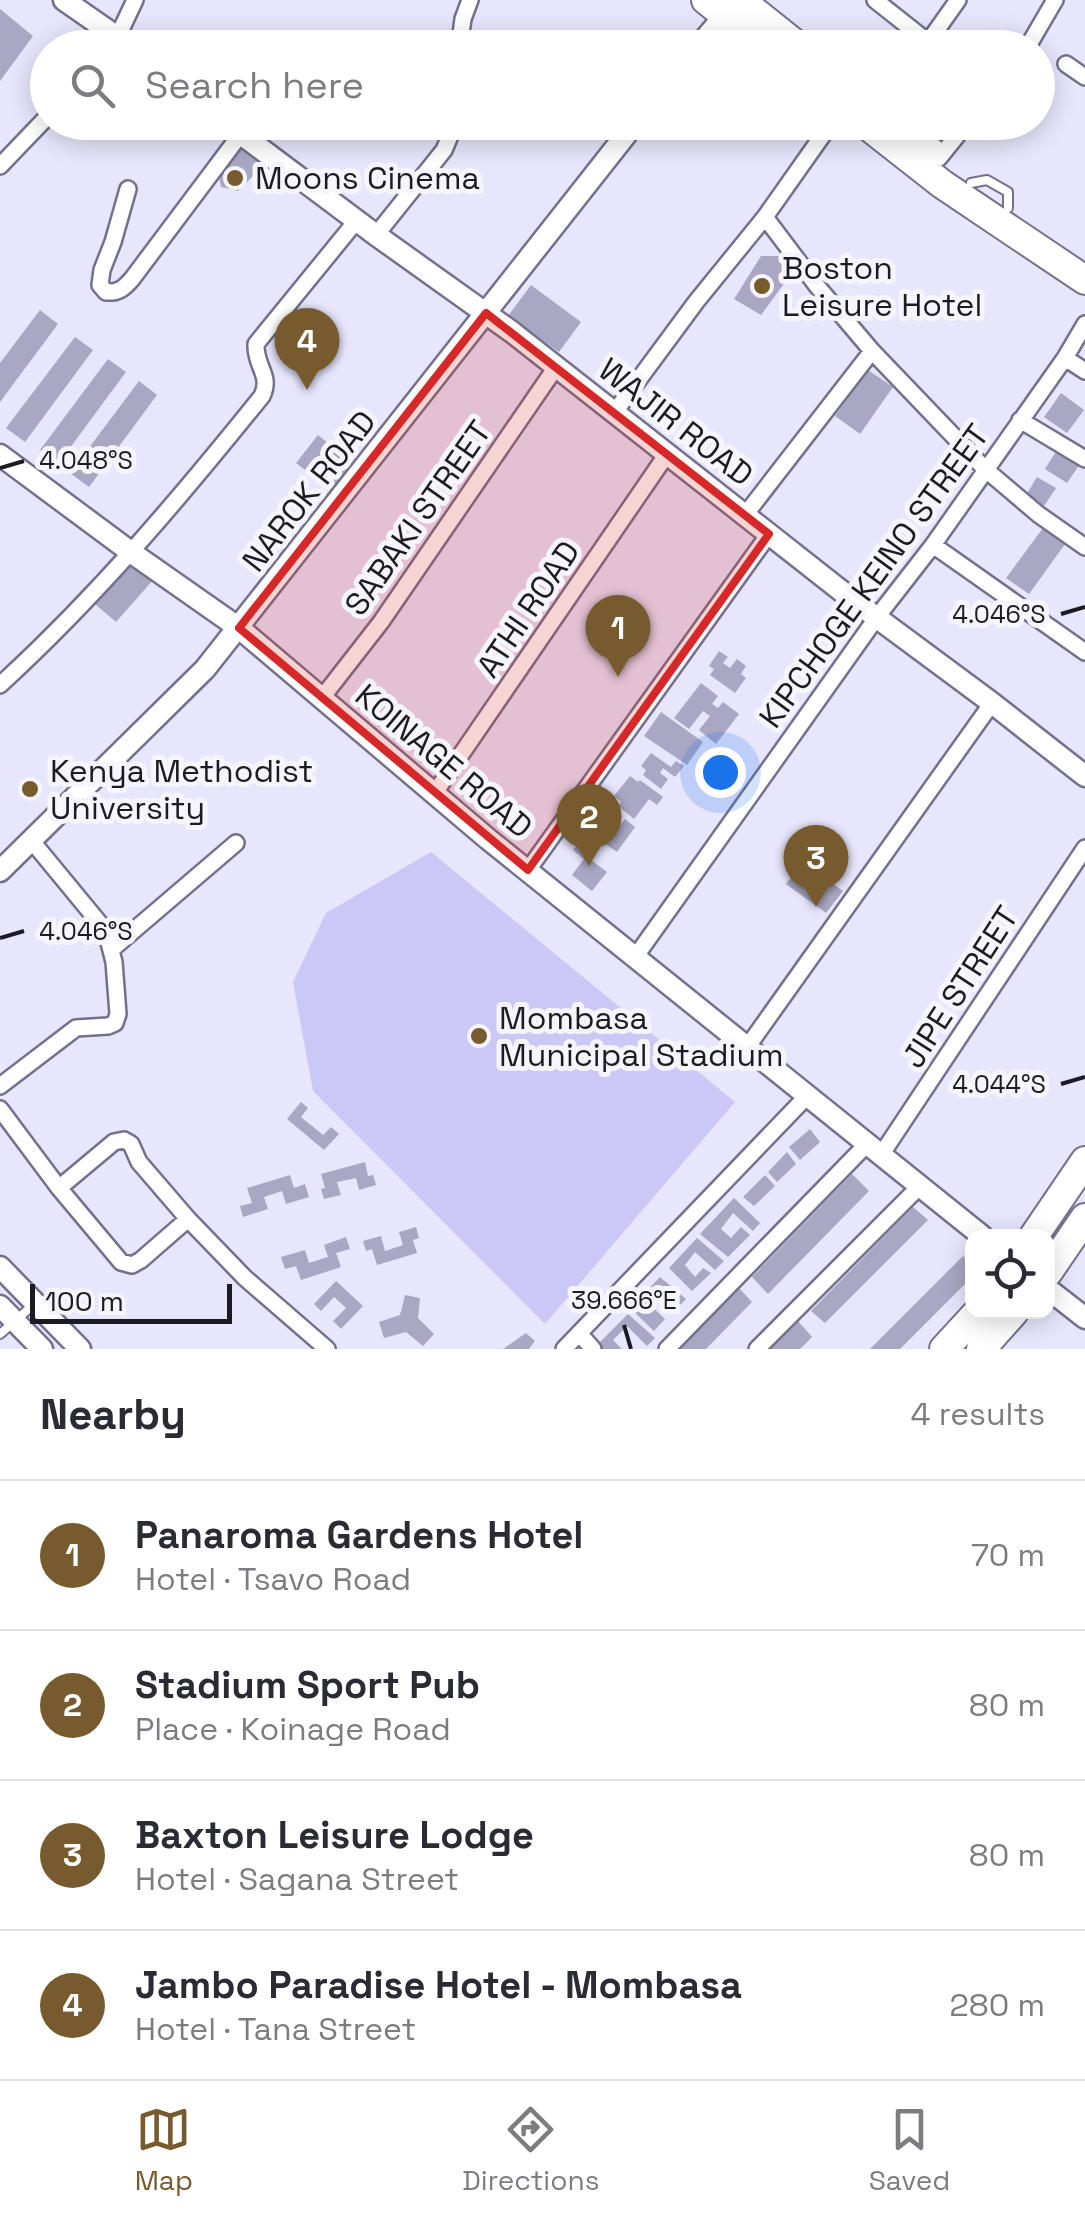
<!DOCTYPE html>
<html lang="en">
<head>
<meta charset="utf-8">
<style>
	:root { --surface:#fff; --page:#f2f2f3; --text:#2b2b33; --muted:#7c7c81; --line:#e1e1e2; --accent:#775b2e }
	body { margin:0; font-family:"Space Grotesk",sans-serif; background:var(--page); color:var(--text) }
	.controls { position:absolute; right:30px; bottom:30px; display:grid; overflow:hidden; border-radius:20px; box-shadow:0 5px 25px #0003 }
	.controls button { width:90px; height:90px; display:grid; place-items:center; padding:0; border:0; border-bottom:2px solid var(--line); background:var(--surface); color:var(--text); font:50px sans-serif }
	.scale { position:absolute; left:30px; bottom:25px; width:202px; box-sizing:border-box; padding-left:10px; border:5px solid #1c1b25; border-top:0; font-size:28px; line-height:35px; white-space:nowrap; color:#1c1b25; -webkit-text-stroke:8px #f5f5fb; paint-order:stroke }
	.you { position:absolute; left:720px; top:772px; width:35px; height:35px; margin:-25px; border:8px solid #fff; border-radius:50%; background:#1a73e8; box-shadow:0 0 0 15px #1a73e833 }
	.badge { display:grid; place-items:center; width:65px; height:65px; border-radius:50%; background:var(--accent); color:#fff; font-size:32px; font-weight:700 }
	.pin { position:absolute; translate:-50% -82px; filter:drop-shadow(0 2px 5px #0008) }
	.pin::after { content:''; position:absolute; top:52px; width:35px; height:30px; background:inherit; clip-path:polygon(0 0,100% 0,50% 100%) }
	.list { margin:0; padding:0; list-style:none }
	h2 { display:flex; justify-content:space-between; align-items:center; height:130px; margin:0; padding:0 40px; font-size:42px }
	h2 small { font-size:32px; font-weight:400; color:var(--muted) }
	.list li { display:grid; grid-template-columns:65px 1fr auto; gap:30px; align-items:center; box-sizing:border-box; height:150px; padding:0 40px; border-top:2px solid var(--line) }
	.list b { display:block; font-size:38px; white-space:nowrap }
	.list p { margin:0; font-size:32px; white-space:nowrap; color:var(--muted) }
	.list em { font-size:32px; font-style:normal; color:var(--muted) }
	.icon { flex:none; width:55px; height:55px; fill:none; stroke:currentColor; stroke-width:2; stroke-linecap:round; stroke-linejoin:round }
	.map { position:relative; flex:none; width:1085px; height:1349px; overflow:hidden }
	.search { position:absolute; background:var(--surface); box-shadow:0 5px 25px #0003; left:30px; right:30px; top:30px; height:110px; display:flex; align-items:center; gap:25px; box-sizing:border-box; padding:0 35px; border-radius:55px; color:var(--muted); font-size:38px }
	.sheet { height:730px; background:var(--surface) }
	nav { display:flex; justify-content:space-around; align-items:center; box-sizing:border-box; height:140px; border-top:2px solid var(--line); background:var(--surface); font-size:28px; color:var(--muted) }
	nav a { display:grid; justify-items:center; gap:5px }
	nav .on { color:var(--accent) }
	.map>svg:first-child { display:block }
</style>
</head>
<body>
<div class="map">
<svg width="1085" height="1349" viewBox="0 0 1085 1349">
	<rect width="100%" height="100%" fill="#e7e6fd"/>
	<path fill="#cbc8f5" d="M431,852L735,1102L545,1324L313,1091L293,982L326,913Z"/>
	<path fill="#a9a7c3" d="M0,9L33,36L0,81Z
		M237,146L254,151L266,163L238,191L221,187L217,168Z
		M761,256H780L791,274L761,315L734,299Z
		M531,285L581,322L559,352L508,316Z
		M40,310L58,324L0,402V363Z
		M75,337L93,350L25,442L6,428Z
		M108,359L126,372L58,464L40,450Z
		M868,370L893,387L860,434L835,416Z
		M139,381L157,395L89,487L70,473Z
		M1061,393L1084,410L1067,433L1044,417Z
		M318,435L358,467L336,494L296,463Z
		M1057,450L1080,464L1067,483L1045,469Z
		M1037,477L1056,488L1044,506L1026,495Z
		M1046,524L1068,540L1029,594L1006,578Z
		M131,561L153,580L116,622L95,604Z
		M719,651L728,657L723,663L730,668L737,659L746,666L741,674L746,678L735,693L710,675L714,669L709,666Z
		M701,683L718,696L712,704L718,708L723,702L739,714L716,744L699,730L710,716L703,711L689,729L674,718Z
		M661,712L703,742L687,765L644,736Z
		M651,753L671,767L676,761L684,766L675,777L663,768L660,773L668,779L661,789L643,775L646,770L641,766Z
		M630,776L638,782L640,780L663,797L657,805L649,799L634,819L618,806L621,802L614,796Z
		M607,806L617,813L611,823L618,828L625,819L635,827L617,852L604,843L612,832L606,828L600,837L589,830Z
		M584,835L600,848L591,860L607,872L592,891L572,875L584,859L573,850Z
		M802,861L843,891L826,913L786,884Z
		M301,1102L308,1108L301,1117L323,1135L331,1127L339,1134L324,1150L287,1119Z
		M810,1129L820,1142L800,1160L789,1147Z
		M787,1152L796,1164L777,1182L768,1172Z
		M365,1162L368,1176L373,1175L376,1185L359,1190L356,1178L337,1182L341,1195L324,1199L321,1189L325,1188L321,1174Z
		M852,1174L869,1191L768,1294L752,1277Z
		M290,1175L294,1188L305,1184L309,1197L286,1204L282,1191L264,1197L268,1209L243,1217L240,1206L252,1203L247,1188Z
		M765,1175L775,1186L754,1206L743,1197Z
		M734,1198L760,1223L753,1231L733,1213L721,1229L731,1238L741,1227L750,1235L728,1257L700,1234Z
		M913,1207L928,1220L825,1323L811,1311Z
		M416,1227L419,1238L413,1240L417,1253L377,1265L372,1249L366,1251L363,1241L381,1236L385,1251L403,1245L399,1232Z
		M346,1237L350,1249L336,1253L341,1267L301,1280L296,1266L285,1269L281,1257L305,1250L309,1263L328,1257L324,1245Z
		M697,1238L724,1261L715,1270L695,1252L685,1265L695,1277L703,1268L711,1273L692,1291L669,1268Z
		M963,1256L972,1266V1277L900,1349H870Z
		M660,1277L686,1299L675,1310L657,1291L646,1301L665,1319L654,1331L630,1308Z
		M336,1281L363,1306L341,1329L333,1321L346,1308L334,1297L321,1311L314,1304Z
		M738,1287L752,1302L706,1349H676Z
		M405,1295L420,1298L418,1318L434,1334L423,1346L406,1332L384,1338L379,1322L400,1315Z
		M628,1314L655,1338L647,1346L627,1326L613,1340L622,1349H603L598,1344Z
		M798,1321L812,1337L800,1349H769Z
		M526,1333L535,1341L529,1349H503Z"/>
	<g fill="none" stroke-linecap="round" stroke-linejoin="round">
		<g stroke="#73718b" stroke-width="12">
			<path id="lane" d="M589,122L619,142
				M534,125L538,122
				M971,183L987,180L1008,192V208
				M0,1334L32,1306"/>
		</g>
		<g stroke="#73718b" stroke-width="20">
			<path id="street" d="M875,0L928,42
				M108,48L118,36L135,0
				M459,48L463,19L470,0
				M924,48L958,0
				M1027,48L1055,0
				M1066,64L1085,77
				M939,158L968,122
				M0,166L48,116
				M128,189L113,242L102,270L100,285L106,292C119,293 124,288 132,279L240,135
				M765,217L817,286L872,351L985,469L1038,514L1085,547
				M376,235L444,150L450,136L452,122
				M1065,358L1085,371
				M614,413L696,302L765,217L832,122
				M1020,420L1085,459
				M745,515L872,351
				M933,545L1085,652
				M0,685C98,595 179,499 262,396C272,375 255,367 256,344L357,220
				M321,699L381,622L556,367
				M434,794L667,454
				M528,870L769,534
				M112,949L236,843
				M636,956L877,617L933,545L1065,358L1085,324
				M748,1046L992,703
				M0,1086L76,1028L108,1026L115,1023L118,1014L114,962L106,931L31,840
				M0,1109L59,1188L121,1262L132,1265L141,1260L188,1219L245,1278L327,1349
				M881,1155L1085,848
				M59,1188L114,1142L124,1140L131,1144L139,1162L188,1219
				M579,1333L593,1349
				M564,1349L808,1095
				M667,1349L867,1144
				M757,1349L920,1186"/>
		</g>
		<g stroke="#73718b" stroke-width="25">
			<path id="secondary" d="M64,0L133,48
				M697,48L725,15
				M225,122L376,235L512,332L849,597L992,703L1085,776
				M0,455L132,553L239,628L488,839L982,1236
				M0,871L205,669L636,122
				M0,1267L80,1349
				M1048,1289L1085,1318
				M0,1306L42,1349"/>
		</g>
		<g stroke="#73718b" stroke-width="32">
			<path id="highway" d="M706,0L767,48
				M740,0L800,48
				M863,122L942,184L1085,280
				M894,122L932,153
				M1034,1236L1085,1161
				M1048,1272L1085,1218
				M944,1349L978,1312
				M981,1349L1014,1312"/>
		</g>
		<use href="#lane" stroke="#fff" stroke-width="8"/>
		<use href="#street" stroke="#fff" stroke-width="15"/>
		<use href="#secondary" stroke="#fff" stroke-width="20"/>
		<use href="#highway" stroke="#fff" stroke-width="28"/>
	</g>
	<path fill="#d62828" fill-opacity="0.2" stroke="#d62828" stroke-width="8" stroke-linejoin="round" d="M486,313L769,534L528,870L239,628Z"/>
	<path fill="none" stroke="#1c1b25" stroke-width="4" d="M0,468L24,461M1061,614L1085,607M0,938L24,931M1061,1084L1085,1077M624,1325L631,1349"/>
	<g fill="#775b2e" stroke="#f5f5fb" stroke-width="4">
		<circle cx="235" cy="178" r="10"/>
		<circle cx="762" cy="286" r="10"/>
		<circle cx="30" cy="789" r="10"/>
		<circle cx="479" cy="1036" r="10"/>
	</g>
	<g text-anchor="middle" stroke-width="10" stroke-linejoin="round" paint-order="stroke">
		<g font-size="32" fill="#1c1b25" stroke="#f5f5fb" text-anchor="start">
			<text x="255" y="189">Moons Cinema</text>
			<text x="782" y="279">Boston<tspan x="782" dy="37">Leisure Hotel</tspan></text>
			<text x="50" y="782">Kenya Methodist<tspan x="50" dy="37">University</tspan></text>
			<text x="499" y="1029">Mombasa<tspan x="499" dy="37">Municipal Stadium</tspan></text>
		</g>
		<g font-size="32" fill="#1c1b25" stroke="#f5f5fb">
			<text transform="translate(676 422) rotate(38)" y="11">WAJIR ROAD</text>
			<text transform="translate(309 491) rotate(-52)" y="11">NAROK ROAD</text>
			<text transform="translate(418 518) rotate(-55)" y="11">SABAKI STREET</text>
			<text transform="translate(874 576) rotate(-54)" y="11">KIPCHOGE KEINO STREET</text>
			<text transform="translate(528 609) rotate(-56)" y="11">ATHI ROAD</text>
			<text transform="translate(444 761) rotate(40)" y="11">KOINAGE ROAD</text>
			<text transform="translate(960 987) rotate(-57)" y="11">JIPE STREET</text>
		</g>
	</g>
	<g font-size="25" text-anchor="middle" fill="#1c1b25" stroke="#f5f5fb" stroke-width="10" stroke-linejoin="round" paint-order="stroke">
		<text x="86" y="469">4.048°S</text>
		<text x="999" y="623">4.046°S</text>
		<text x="86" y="940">4.046°S</text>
		<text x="999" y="1093">4.044°S</text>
		<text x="624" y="1309">39.666°E</text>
	</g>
</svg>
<div class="controls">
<button><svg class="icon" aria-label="locate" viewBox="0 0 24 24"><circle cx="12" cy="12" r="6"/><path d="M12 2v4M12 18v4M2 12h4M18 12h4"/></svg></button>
</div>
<div class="scale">100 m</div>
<div class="you"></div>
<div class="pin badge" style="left:618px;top:677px">1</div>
<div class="pin badge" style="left:589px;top:866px">2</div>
<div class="pin badge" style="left:816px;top:907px">3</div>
<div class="pin badge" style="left:307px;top:390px">4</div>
<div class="search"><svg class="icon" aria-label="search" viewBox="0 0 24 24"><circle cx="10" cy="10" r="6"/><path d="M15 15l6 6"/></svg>Search here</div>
</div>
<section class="sheet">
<h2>Nearby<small>4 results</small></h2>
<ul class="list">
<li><span class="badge">1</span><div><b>Panaroma Gardens Hotel</b><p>Hotel · Tsavo Road</p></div><em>70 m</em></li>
<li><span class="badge">2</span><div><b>Stadium Sport Pub</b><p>Place · Koinage Road</p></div><em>80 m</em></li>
<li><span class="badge">3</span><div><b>Baxton Leisure Lodge</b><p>Hotel · Sagana Street</p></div><em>80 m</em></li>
<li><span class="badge">4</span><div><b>Jambo Paradise Hotel - Mombasa</b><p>Hotel · Tana Street</p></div><em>280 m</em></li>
</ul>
</section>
<nav>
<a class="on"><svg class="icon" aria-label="map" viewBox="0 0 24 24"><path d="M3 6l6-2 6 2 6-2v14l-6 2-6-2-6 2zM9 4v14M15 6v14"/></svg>Map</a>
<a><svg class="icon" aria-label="directions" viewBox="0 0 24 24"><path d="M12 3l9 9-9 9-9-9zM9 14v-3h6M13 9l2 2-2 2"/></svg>Directions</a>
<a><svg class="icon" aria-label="saved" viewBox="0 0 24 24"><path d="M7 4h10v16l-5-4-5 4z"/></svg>Saved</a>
</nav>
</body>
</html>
